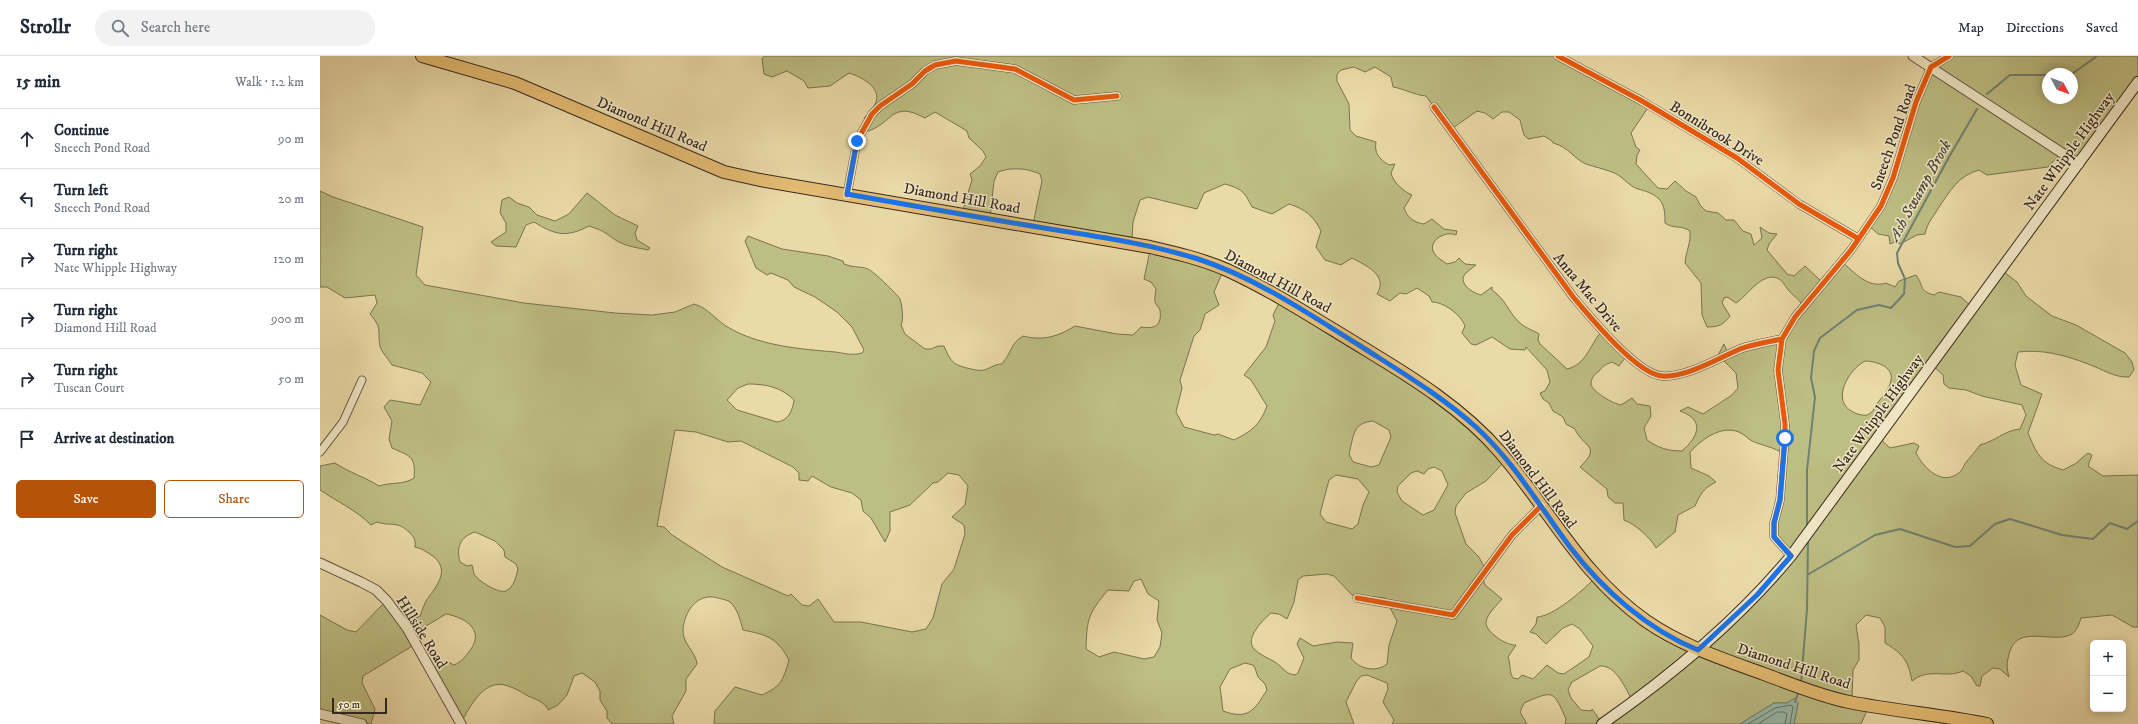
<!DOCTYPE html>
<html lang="en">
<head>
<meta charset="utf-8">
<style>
	:root { --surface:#fff; --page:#f2f2f3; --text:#1f2937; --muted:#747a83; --line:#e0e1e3; --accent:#b45309 }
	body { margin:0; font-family:"IM FELL DW Pica",serif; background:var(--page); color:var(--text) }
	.controls { position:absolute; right:12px; bottom:12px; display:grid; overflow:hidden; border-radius:6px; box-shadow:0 2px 10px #0003 }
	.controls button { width:36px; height:36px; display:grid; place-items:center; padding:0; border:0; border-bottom:1px solid var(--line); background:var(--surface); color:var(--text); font:20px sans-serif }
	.compass { position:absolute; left:1722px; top:12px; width:36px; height:36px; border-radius:50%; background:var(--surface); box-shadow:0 2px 10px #0003; rotate:131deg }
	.scale { position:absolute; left:12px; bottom:10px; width:55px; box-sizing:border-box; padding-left:4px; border:2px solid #36281d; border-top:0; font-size:11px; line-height:14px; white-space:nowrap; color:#36281d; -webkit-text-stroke:3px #f1e7c6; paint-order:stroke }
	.stop { position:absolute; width:12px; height:12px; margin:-9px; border:3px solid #1a73e8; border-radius:50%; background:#fff }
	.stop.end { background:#1a73e8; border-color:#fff; box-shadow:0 1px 4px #0008 }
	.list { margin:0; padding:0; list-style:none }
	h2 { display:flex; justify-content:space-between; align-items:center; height:52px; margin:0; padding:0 16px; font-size:17px }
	h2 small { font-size:13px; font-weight:400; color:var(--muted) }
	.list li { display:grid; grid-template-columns:26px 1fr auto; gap:12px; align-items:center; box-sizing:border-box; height:60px; padding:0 16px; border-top:1px solid var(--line) }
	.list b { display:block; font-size:15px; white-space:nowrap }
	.list p { margin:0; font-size:13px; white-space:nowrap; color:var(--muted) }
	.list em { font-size:13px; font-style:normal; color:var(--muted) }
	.actions { display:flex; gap:8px; padding:12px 16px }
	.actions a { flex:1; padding:9px 0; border:1px solid var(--accent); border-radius:6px; text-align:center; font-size:14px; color:var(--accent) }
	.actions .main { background:var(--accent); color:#fff }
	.icon { flex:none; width:22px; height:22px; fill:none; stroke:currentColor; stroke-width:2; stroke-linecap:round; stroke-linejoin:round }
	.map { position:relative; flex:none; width:1818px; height:668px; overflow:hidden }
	header { display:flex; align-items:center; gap:24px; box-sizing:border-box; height:56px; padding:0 20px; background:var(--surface); border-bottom:1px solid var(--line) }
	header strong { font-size:19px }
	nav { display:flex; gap:22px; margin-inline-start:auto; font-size:14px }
	.search { width:280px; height:36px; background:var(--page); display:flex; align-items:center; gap:10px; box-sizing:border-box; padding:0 14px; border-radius:22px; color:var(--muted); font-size:15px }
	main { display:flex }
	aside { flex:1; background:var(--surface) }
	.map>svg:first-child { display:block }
</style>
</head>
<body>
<header>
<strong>Strollr</strong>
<div class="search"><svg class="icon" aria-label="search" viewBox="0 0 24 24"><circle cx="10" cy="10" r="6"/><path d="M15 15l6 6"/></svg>Search here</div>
<nav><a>Map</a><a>Directions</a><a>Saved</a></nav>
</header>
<main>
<aside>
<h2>15 min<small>Walk · 1.2 km</small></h2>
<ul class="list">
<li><svg class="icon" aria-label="ahead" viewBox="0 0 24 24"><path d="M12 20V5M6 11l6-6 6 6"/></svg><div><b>Continue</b><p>Sneech Pond Road</p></div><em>90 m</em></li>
<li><svg class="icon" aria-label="left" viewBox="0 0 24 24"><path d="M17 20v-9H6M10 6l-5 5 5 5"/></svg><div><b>Turn left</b><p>Sneech Pond Road</p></div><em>20 m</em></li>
<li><svg class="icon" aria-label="right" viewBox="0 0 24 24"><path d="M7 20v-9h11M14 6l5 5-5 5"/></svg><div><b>Turn right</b><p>Nate Whipple Highway</p></div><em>120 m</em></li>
<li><svg class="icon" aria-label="right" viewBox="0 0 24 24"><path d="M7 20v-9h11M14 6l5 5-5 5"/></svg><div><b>Turn right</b><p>Diamond Hill Road</p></div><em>900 m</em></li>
<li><svg class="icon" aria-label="right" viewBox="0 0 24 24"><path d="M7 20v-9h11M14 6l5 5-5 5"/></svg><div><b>Turn right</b><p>Tuscan Court</p></div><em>50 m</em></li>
<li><svg class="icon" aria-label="arrive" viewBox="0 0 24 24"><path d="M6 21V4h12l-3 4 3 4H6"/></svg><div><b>Arrive at destination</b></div></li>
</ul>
<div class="actions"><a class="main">Save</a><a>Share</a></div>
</aside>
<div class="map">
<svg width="1818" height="668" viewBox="0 0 1818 668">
	<rect width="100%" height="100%" fill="#eadaa7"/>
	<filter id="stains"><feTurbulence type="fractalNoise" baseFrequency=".005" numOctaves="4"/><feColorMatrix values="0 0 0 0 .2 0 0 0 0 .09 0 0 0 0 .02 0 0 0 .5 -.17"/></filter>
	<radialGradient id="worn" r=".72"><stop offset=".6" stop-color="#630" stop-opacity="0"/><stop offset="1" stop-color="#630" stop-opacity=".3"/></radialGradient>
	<path fill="#bdbe83" stroke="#7a7350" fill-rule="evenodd" d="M444,0H1238L1329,50L1311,77L1316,91L1320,94L1317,99L1316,108L1338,132L1347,133L1355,125L1366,135L1376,141L1380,149L1386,155L1398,157L1406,164H1414L1423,175L1431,178L1434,189L1442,182L1440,171L1449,177L1457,178L1449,188L1447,194L1467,218L1474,220L1485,210L1502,226L1521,205C1534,216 1548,233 1566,227L1575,231L1579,225L1596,219C1604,229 1598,235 1614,239L1619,236L1641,241L1652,251L1680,213L1697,226L1706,240L1732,260L1756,269L1805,297L1812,306L1814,314L1809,321C1795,322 1782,313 1768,308C1745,299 1722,293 1698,296L1695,309L1701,329L1722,338L1708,377C1717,398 1720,407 1743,414L1755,408L1768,397L1772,399L1768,410L1783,420L1818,419V571H1813L1792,559L1761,562C1759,568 1757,576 1750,579C1731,587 1698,569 1690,595C1687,605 1686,610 1689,621L1680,613L1673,612L1662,620L1660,630H1657L1651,620L1643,615C1626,623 1609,611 1592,625C1588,604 1583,598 1565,587V571L1560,562L1546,559L1536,569L1539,588V604L1533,614L1532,643L1549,650L1541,668H1474L1478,647L1470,645L1467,647H1454L1420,668H1245L1246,663C1233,634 1234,634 1204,647L1200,656L1207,668H1072L1074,664L1063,646L1068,633L1067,627L1047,619L1041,620L1036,626L1026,646L1034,668H394L395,655L415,631L442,639C462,630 463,624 469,604C457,582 448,579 423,574C420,564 418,553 410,546C407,544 402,543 398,542C378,536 364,555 363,574C362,587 376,596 377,608L366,623V635L352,660L354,668H292L287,662V655L280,644V635L275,626L262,617L254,620L247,639L238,649L228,654C225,646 215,643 208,640C201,636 195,632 188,630C165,621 150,650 141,667L112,613L126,605L134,609C141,606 143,603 148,597C166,576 148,562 126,558L91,579L94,589L43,620L42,627L55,653L51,668H39L0,659V559L27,574L36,576L61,550L68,546L85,567L100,560C102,555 104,549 106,545C115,532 131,515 114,501C107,496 103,493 95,491C96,485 94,481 90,477C77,464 72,471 57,466L51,469C36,454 18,446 0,434V410L15,407C30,417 45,421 59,430C71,426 84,429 94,422C96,400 90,400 72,392L69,383L72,365L64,351L70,344L100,349L111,326L102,317L72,309C69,304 61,295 60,290C57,274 63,273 50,258L57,247L55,239L25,242L7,231H0V135L13,141L103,171L96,219L105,229L204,247L295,257L332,259L355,256L374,248C389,252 397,266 411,273C442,290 480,293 515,296C524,297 532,300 542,297L544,294L532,271L517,256L495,241L474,231L468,224L451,217L447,219L436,212L425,185L428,180L462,193L508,200L523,205L524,208C534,212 541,210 548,213C553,215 577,238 580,243C582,249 584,264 581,269L585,278L605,293H611L618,290H624C631,307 634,309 651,313C655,314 661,315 664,314C671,312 675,308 682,308C692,296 690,288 703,280C723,285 737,281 755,270L797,278L813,279L821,271C835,273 842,270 840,254C839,251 836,249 835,246C834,242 836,236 836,233L831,226L824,223L831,190L903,215L894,236L899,249L885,258L880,274L874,280L860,324L862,332L856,356L864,371L894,379L898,378L914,384C932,375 940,369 947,350L931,324L924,319L946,291L955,265L953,259L960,245L1101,329L1185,405L1166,425L1146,437L1136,450L1135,457L1146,488L1159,501L1165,513L1162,519L1165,529L1182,543C1177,549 1167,558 1166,566C1165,576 1187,590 1196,589L1188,601C1191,609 1189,616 1193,622L1198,623L1202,619L1213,623L1227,609L1238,617L1244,618L1269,601L1273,590L1260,573L1252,568L1243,572L1226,588L1216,578L1210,576L1216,568L1217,561C1234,560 1262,535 1274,523L1377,594L1469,500L1455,480L1464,398C1454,391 1443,390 1432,385C1428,383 1424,378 1419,376C1401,369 1382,383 1370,396L1371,412L1389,420L1396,426C1384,432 1380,438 1375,450L1358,459L1355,476L1336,492C1330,481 1315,468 1304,464L1303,447H1295L1288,441L1287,433L1260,411C1283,389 1262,391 1255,373L1246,368L1243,361L1233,355L1229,347L1223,343L1220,337L1225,335L1230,326L1227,314L1206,291L1205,294L1190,293L1172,281L1156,289L1151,288L1142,277L1145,270C1141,259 1124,246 1112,246L1109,240L1097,232L1086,238L1080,237L1070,245L1057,238C1069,219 1045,209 1032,202L1021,209L1005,204L996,191L1001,175C994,160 985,153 969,148L952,158L932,151C924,135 922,133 905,128L884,137L877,153L828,141L820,144L813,166L812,185L713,168L722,125L720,118C707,112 691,111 678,116L674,125L670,162L643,154L652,124L650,118L660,110L666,101L663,95L649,82L647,75L615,56L605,62C570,43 573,69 545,76L546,69L544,62C547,59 552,55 554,50C565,33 542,21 529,17L510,30L488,32L484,25L467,15L452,21L444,18L442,3ZM1034,11L1045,16L1055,11L1071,21L1073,31C1085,33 1094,39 1106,40L1130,74L1157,55L1165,57L1173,63L1182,56H1189L1200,64L1204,79L1208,83L1224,80L1232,85L1233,87C1249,91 1254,103 1266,108C1275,111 1284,113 1292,116C1302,119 1308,130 1318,133C1325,135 1333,137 1339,143C1345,149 1345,159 1345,167C1353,173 1362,169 1370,175C1371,187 1366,195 1365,207L1381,227L1382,259L1387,271C1399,271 1403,269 1410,260L1402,247L1404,242L1407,241L1416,247C1427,240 1442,216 1457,222C1464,225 1465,231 1470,236C1474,240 1480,244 1482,249L1458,282L1407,295L1404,288L1398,299L1416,317L1418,332L1412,339L1383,358L1368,351L1360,355C1385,364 1379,380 1362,395C1348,395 1338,392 1327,384L1324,372L1331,360L1330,350L1317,348L1312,342L1301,349C1294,348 1272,336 1271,328C1271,322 1275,318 1279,315C1283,310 1286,308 1292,306L1299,310L1308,298L1281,276C1270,289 1266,309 1247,313L1220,288L1218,284L1219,278C1211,273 1206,273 1198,265C1187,254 1187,245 1172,234V231L1161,239C1153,237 1138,228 1145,218C1148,215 1152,212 1156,209L1145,208L1139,202L1135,206L1127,208C1123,205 1117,202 1114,197C1107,186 1124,174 1136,179L1137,175L1124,173L1112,163L1104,168C1094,167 1087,161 1084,152L1092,139C1083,135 1073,126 1071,117L1075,108L1069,109C1059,103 1054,97 1056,86L1036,80L1030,74L1029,48L1017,25V18L1021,14ZM1545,305C1554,305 1574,310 1571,324C1570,331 1564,339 1559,345C1556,349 1553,357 1547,359C1544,360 1536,358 1533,356C1510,345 1529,313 1545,305ZM1612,309L1623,319L1624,328L1629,332L1646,334L1662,340L1702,349L1706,359L1700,373C1683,375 1676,385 1660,389C1656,395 1651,400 1647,405C1644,408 1643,413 1640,416C1623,431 1604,413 1596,397L1599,390L1594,387L1570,392L1558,381ZM428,328C446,328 461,331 474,344C473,354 468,365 457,366L417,354L407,344L418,332ZM1053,365L1069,374L1071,381L1059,409L1051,411L1033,406L1029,398C1034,380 1032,367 1053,365ZM355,374L376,376L408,386L421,385L473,411L479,417V424L488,425L492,420L511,431L532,437L541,444L543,455L551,462L565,486L570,475V456L590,449L613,427L618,426L628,417L639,419L648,430L645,449L632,461L644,469L645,478L634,513L622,528L613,562L606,573L592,576L541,566H514L498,543L489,550L482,549L471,538L468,540L402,511L352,479L344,471L337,470ZM1114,411L1122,415L1128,429L1114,454L1103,459L1082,445L1077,436L1078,430L1091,417L1097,415L1104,418L1108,413ZM1016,419L1038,423L1049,436L1043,449L1038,468L1032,473L1006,466L1000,458L1009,424ZM155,476L175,485L184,494L185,501L196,508L198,513C196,521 194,531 186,535C179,538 158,525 154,518C153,515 153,511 152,509L147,510L140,506C136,491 140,481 155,476ZM1007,518L1014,520L1032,539L1065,542L1077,565L1069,589L1067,608C1056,617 1039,613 1031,602L1033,587L1017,586L993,590L980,582L977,588L984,602L978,617L975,619C965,618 963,611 955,606C948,602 940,599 934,593C924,582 944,563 951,557L959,558L967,563L974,546L978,524L983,520ZM821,523L828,538L839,545L837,564L842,577L840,591L834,601L824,603L794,596L779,601L766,593C767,562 768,558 788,534L809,535L814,525ZM925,607L933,609L935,612L938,621L945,628L947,634C934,655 928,664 903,655L900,631L910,613ZM1280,610C1297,609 1305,633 1313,645L1282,667L1272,653L1271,655L1261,654L1251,642L1248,634L1252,626Z
		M1630,0H1818V21L1757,106L1740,98L1728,111L1667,119L1659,114C1639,119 1630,135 1619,151C1613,162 1608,165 1605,178L1597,179L1580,188L1575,186L1570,188L1569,180L1558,178L1547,168L1568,131L1608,15ZM1728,18H1752V42H1728Z
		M267,137L295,159L318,170L315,177L317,184L330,192L328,194C318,192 306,190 297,185C285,177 285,175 269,170C246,182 235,179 214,166L206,169L196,191L176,190L171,186L186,176V167L180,157L182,144L189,141L197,147L209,151L217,159L235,165L249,158Z"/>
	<path fill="#98baab" stroke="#718072" d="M1475,642L1478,647L1474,668H1420L1454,647H1467Z"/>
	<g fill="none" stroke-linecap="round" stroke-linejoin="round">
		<path stroke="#677164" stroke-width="1" d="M1428,668L1455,652L1471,649L1473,651L1470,668
			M1438,668L1457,656H1464L1467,658L1465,668"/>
		<path stroke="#718072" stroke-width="2" d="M1752,18L1777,0
			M1667,38L1690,19H1728
			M1487,471V414L1495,341L1491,322L1494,295L1500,282L1537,254L1559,249L1571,252L1584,238L1585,223L1578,207L1577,197L1629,101L1657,53
			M1489,518L1555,479L1580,473L1635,491L1650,490L1675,468L1690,463L1742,479L1773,483L1790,467L1807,473L1818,465
			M1481,627L1487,553L1488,484
			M1475,646L1479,635"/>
		<g stroke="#635440" stroke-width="9">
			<path id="minor" d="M1238,0L1322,45L1417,102L1479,148L1539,183
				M1114,51L1254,242C1271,262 1317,318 1342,320C1365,322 1399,302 1420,293C1433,288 1448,286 1462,283
				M527,139L537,85L552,58L560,50L592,28L605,15L615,9L636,5L695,13L754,44L797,40
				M0,396L23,366L42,324
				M1471,500L1454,481V467L1460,444L1465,381V368L1458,314L1462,283L1475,261L1531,194L1561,150L1573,122L1596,46L1611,11L1629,0
				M1037,542L1133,559L1192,479L1221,450"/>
		</g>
		<g stroke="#635440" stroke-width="11">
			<path id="tertiary" d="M1593,0L1759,108
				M0,507L41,526L56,534L67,545L87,572L141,668
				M0,658L42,668"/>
		</g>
		<g stroke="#36281d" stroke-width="12">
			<path id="secondary" d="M1282,668C1352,619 1416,566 1471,500L1818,26"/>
		</g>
		<g stroke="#36281d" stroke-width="14">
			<path id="primary" d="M102,0L195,27L404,116L440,124L830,191C856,197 882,203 907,214C955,236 1000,266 1045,293C1093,322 1143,353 1180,396C1230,454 1261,519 1326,565C1362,590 1403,603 1444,618C1471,628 1500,640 1529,646C1575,655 1621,659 1667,668"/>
		</g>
		<use href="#minor" stroke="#f1e7c6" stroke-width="7"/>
		<use href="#tertiary" stroke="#f1e7c6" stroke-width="9"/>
		<use href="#secondary" stroke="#f1e7c6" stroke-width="10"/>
		<use href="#primary" stroke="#e5bd74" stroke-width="12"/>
		<g stroke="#f1e7c6" stroke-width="8">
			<path id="cycleway" d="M1238,0L1322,45L1417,102L1479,148L1539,183
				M1114,51L1254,242C1271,262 1317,318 1342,320C1365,322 1399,302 1420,293C1433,288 1448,286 1462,283
				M527,139L537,85L552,58L560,50L592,28L605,15L615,9L636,5L695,13L754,44L797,40
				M1471,500L1454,481V467L1460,444L1465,381V368L1458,314L1462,283L1475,261L1531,194L1561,150L1573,122L1596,46L1611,11L1629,0
				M1037,542L1133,559L1192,479L1221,450"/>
		</g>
		<use href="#cycleway" stroke="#e8590c" stroke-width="5"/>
	</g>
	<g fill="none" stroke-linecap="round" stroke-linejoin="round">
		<path stroke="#1a73e8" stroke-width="5" d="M537,85L527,138C594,150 662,162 730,173C780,181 830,188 878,203C937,222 990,259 1042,291C1081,316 1123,341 1157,372C1194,406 1220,451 1250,491C1283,534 1328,574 1378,594L1437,539L1471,500L1454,481V467L1460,444L1465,382"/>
	</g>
	<g text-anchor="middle" stroke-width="3" stroke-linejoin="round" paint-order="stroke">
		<g font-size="15" fill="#36281d" stroke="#f1e7c6">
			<text transform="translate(332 68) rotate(23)" y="5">Diamond Hill Road</text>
			<text transform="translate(1397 77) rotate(32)" y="5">Bonnibrook Drive</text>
			<text transform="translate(1573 81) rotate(-71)" y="5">Sneech Pond Road</text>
			<text transform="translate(1749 95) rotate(-54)" y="5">Nate Whipple Highway</text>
			<text transform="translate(642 142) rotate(10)" y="5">Diamond Hill Road</text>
			<text transform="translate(958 225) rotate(28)" y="5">Diamond Hill Road</text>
			<text transform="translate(1268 236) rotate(50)" y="5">Anna Mac Drive</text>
			<text transform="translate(1558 357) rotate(-54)" y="5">Nate Whipple Highway</text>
			<text transform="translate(1218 423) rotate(53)" y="5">Diamond Hill Road</text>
			<text transform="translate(102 576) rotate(58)" y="5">Hillside Road</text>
			<text transform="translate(1474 610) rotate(18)" y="5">Diamond Hill Road</text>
		</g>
		<g font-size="16" font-style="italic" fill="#4e4c40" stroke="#f1e7c6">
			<text transform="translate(1599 134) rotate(-61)" y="6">Ash Swamp Brook</text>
		</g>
	</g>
	<rect width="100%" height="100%" filter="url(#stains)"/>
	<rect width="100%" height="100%" fill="url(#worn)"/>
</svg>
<div class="controls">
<button>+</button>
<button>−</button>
</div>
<svg class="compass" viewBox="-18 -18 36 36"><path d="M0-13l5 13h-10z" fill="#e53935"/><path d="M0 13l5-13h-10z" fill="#747a83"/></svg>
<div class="scale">50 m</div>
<div class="stop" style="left:1465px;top:382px"></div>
<div class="stop end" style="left:537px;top:85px"></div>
</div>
</main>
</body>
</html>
